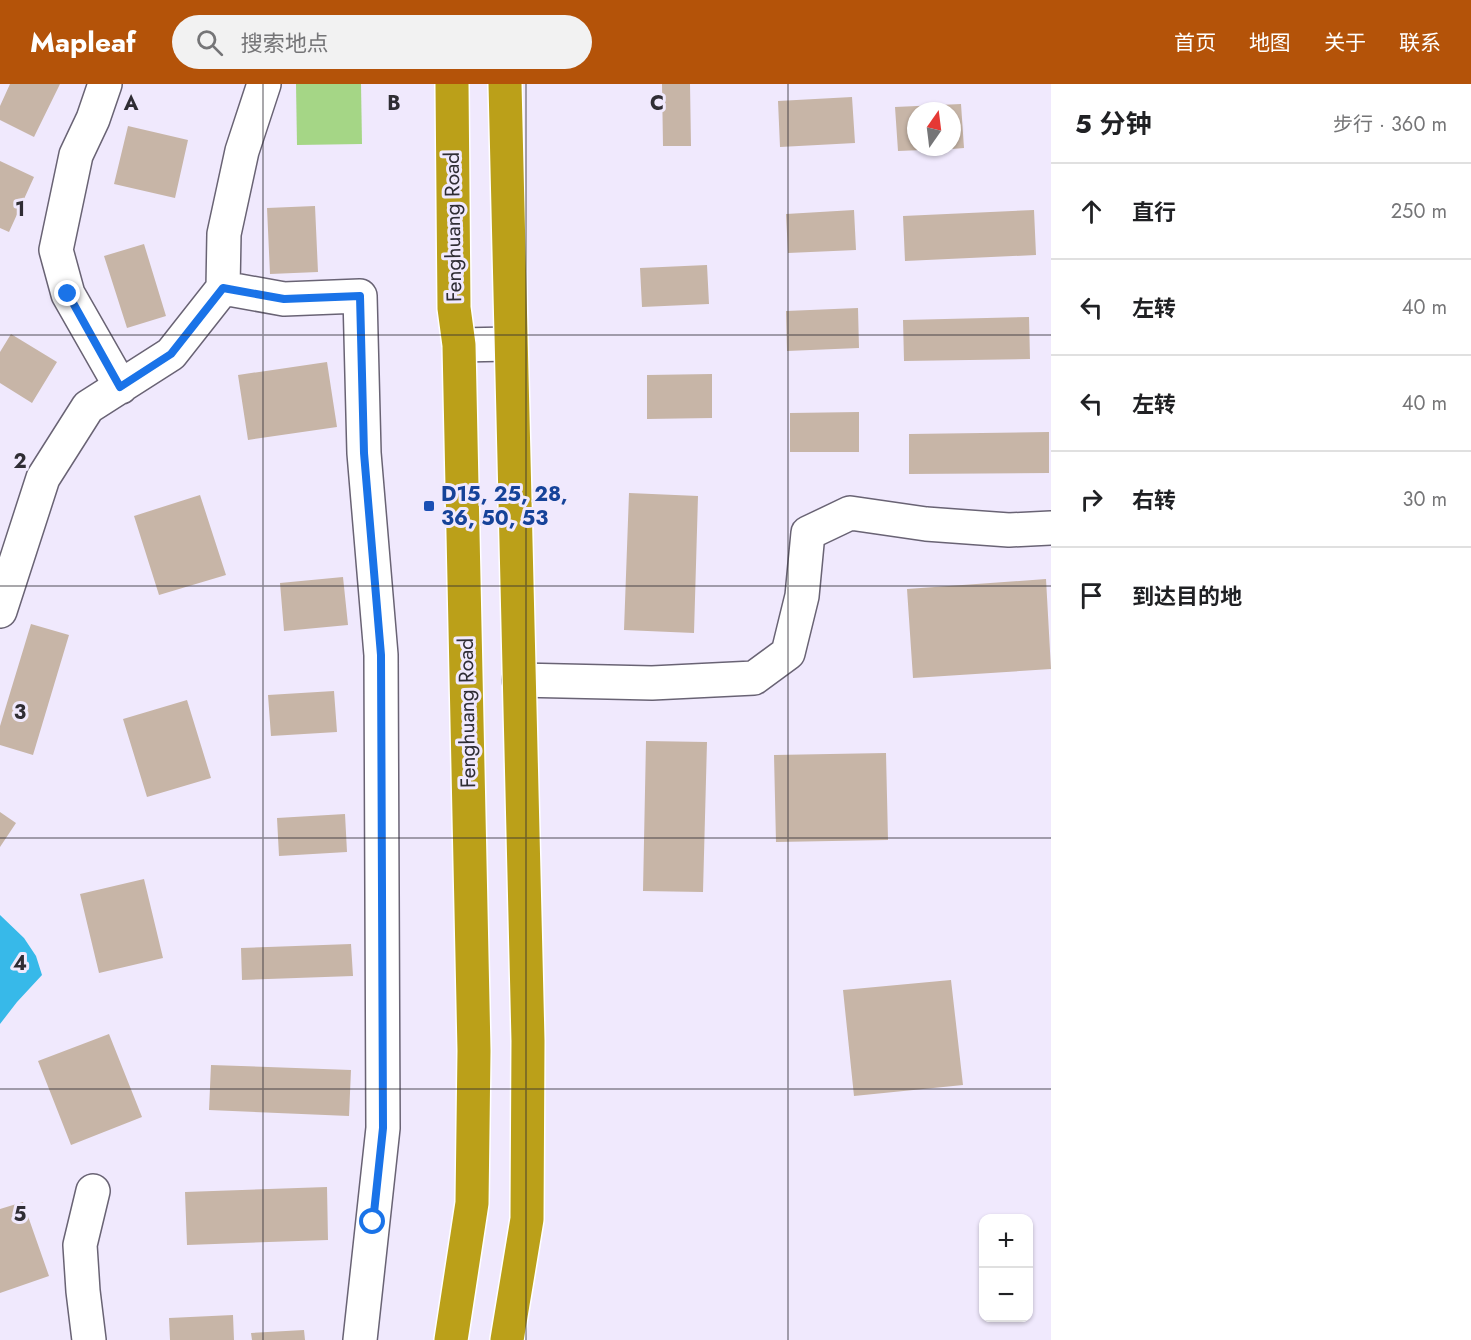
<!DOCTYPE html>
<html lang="zh">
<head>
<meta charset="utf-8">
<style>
	:root { --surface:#fff; --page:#f2f2f2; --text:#202124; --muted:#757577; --line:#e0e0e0; --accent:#b45309 }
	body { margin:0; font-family:Jost,"Noto Sans SC",sans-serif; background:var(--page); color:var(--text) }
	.controls { position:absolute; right:18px; bottom:18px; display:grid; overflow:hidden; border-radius:12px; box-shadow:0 2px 4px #0004 }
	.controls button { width:54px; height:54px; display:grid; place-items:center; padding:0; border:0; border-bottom:2px solid var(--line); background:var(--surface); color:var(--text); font:30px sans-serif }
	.compass { position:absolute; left:907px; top:18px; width:54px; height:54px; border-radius:50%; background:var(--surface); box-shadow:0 2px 4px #0004; rotate:14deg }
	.stop { position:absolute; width:18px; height:18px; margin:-14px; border:4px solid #1a73e8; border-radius:50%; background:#fff }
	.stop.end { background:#1a73e8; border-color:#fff; box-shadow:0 2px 6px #0008 }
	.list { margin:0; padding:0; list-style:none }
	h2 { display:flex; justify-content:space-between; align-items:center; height:78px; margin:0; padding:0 24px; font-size:26px }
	h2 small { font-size:20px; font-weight:400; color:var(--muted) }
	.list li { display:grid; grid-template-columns:39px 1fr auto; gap:18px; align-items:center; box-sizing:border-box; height:96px; padding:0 24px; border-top:2px solid var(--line) }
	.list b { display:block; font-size:22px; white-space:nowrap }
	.list em { font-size:20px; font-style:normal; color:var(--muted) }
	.icon { flex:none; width:33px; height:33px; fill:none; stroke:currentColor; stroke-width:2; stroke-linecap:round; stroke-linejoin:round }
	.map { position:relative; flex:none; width:1051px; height:1256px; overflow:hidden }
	header { display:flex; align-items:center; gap:36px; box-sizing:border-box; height:84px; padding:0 30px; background:var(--accent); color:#fff }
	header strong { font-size:28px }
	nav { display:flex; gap:33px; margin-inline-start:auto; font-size:21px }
	.search { width:420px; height:54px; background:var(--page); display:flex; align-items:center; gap:15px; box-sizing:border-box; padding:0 21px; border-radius:33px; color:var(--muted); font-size:22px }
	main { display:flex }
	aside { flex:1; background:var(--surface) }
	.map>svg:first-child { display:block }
</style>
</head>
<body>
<header>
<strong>Mapleaf</strong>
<div class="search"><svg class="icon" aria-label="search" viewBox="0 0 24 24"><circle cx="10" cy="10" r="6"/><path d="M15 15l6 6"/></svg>搜索地点</div>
<nav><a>首页</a><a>地图</a><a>关于</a><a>联系</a></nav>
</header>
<main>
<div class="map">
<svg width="1051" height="1256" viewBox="0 0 1051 1256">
	<rect width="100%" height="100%" fill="#f0e9fd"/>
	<path fill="#a5d686" d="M296,0H361L362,60L297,61Z"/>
	<path fill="#37b9e9" d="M0,831L24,854L36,872L42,891L17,918L0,940Z"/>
	<path fill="#c7b5a7" d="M10,0H60L34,53L0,36V22Z
		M662,0H690L691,62H663Z
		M852,13L855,59L780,63L778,17Z
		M961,20L964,64L952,65V27H916V63H947V65L898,67L895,23Z
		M128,42L188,56L175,114L114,100Z
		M0,77L34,93L9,148L0,144Z
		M315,122L318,188L270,190L267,124Z
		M854,126L856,166L788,169L786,130Z
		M1034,126L1036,171L905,177L903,132Z
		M144,160L166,232L127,244L104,172Z
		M707,181L709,220L642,223L640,184Z
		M858,224L859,264L787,267L786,227Z
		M1029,233L1030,275L904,277L903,236Z
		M11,250L57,278L32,319L0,299V268Z
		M327,278L337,343L248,356L238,291Z
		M712,290V334L647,335V291Z
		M859,328V368H790V329Z
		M1049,348V389L909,390V350Z
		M629,409L698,412L694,549L624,546Z
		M200,411L226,491L159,511L134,432Z
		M343,493L348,541L284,547L280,499Z
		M1046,495L1051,585L913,594L907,505Z
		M31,540L69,551L33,671L0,661V642Z
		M334,607L337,648L271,652L268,611Z
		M187,616L211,694L147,713L123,635Z
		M646,657L707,658L703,808L643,807Z
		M886,669L888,756L776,758L774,671Z
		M0,728L16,739L0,763Z
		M345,730L347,768L279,772L277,734Z
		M144,795L163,874L99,889L80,810Z
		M351,860L353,892L242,896L241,864Z
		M951,896L963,1001L854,1012L843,906Z
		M109,950L142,1033L71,1061L38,977Z
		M211,981L351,986L349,1032L209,1026Z
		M327,1103L328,1156L187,1161L185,1108Z
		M23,1118L49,1192L0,1209V1125Z
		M233,1231L234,1256H170L169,1234Z
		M304,1246L305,1256H252L251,1249Z"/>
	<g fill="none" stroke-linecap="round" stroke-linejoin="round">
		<g stroke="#696374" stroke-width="36">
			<path id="minor" d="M105,0L93,35L76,71L56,166L68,210L121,303
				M223,204L224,150L242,67L264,0
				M459,261L511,260
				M0,527L43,394L88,323L171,270L223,204L284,215L360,212L364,369L381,571L383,1044L360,1256
				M519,596L652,599L754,594L788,569L802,512L808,449L850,429L926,440L1009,446L1051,444
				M89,1256L83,1207L80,1161L93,1107"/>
		</g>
		<g stroke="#fff" stroke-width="36">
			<path id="highway" d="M505,0L528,957L527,1135L507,1256
				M451,1256L472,1119L474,967L459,261L454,224L452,0"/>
		</g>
		<use href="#minor" stroke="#fff" stroke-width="33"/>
		<use href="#highway" stroke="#bba019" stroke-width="33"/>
	</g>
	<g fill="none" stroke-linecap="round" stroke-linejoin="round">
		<path stroke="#1a73e8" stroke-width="8" d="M68,210L120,303L171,270L223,204L284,215L360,212L364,369L381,571L383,1044L373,1138"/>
	</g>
	<path fill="none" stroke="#2f2d34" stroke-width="1.5" stroke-opacity="0.55" d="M263,0V1256M526,0V1256M788,0V1256M0,251H1051M0,502H1051M0,754H1051M0,1005H1051"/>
	<rect fill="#1a4fb4" stroke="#f0e9fd" stroke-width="2" x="423" y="416" width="12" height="12" rx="3"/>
	<g text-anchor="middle" stroke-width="6" stroke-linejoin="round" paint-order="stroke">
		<g font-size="21" fill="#2f2d34" stroke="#f0e9fd">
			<text transform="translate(453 143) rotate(-91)" y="7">Fenghuang Road</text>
			<text transform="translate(467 629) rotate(-91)" y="7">Fenghuang Road</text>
		</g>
		<g font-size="21" font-weight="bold" fill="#164399" stroke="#f0e9fd" text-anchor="start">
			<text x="441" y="417">D15, 25, 28,<tspan x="441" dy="24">36, 50, 53</tspan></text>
		</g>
	</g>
	<g font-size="20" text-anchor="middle" font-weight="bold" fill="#2f2d34" stroke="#f0e9fd" stroke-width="6" stroke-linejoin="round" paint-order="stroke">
		<text x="131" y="26">A</text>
		<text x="394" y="26">B</text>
		<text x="657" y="26">C</text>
		<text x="20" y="132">1</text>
		<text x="20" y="384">2</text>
		<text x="20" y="635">3</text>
		<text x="20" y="886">4</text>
		<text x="20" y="1137">5</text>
	</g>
</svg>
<div class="controls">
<button>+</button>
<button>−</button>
</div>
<svg class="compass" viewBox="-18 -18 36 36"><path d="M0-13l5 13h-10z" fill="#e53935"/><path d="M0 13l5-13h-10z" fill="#757577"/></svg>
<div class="stop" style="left:373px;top:1138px"></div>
<div class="stop end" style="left:68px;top:210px"></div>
</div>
<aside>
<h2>5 分钟<small>步行 · 360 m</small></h2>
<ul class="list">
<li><svg class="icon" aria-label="ahead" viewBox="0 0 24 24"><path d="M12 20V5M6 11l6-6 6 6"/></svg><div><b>直行</b></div><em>250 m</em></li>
<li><svg class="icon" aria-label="left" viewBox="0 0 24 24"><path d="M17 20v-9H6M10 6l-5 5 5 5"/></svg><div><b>左转</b></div><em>40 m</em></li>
<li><svg class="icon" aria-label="left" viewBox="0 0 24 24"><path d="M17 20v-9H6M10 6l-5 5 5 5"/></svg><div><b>左转</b></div><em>40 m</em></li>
<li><svg class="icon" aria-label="right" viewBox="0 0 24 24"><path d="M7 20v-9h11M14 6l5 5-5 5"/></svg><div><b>右转</b></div><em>30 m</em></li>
<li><svg class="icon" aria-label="arrive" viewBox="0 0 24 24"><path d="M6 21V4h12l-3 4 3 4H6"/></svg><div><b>到达目的地</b></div></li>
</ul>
</aside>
</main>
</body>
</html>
